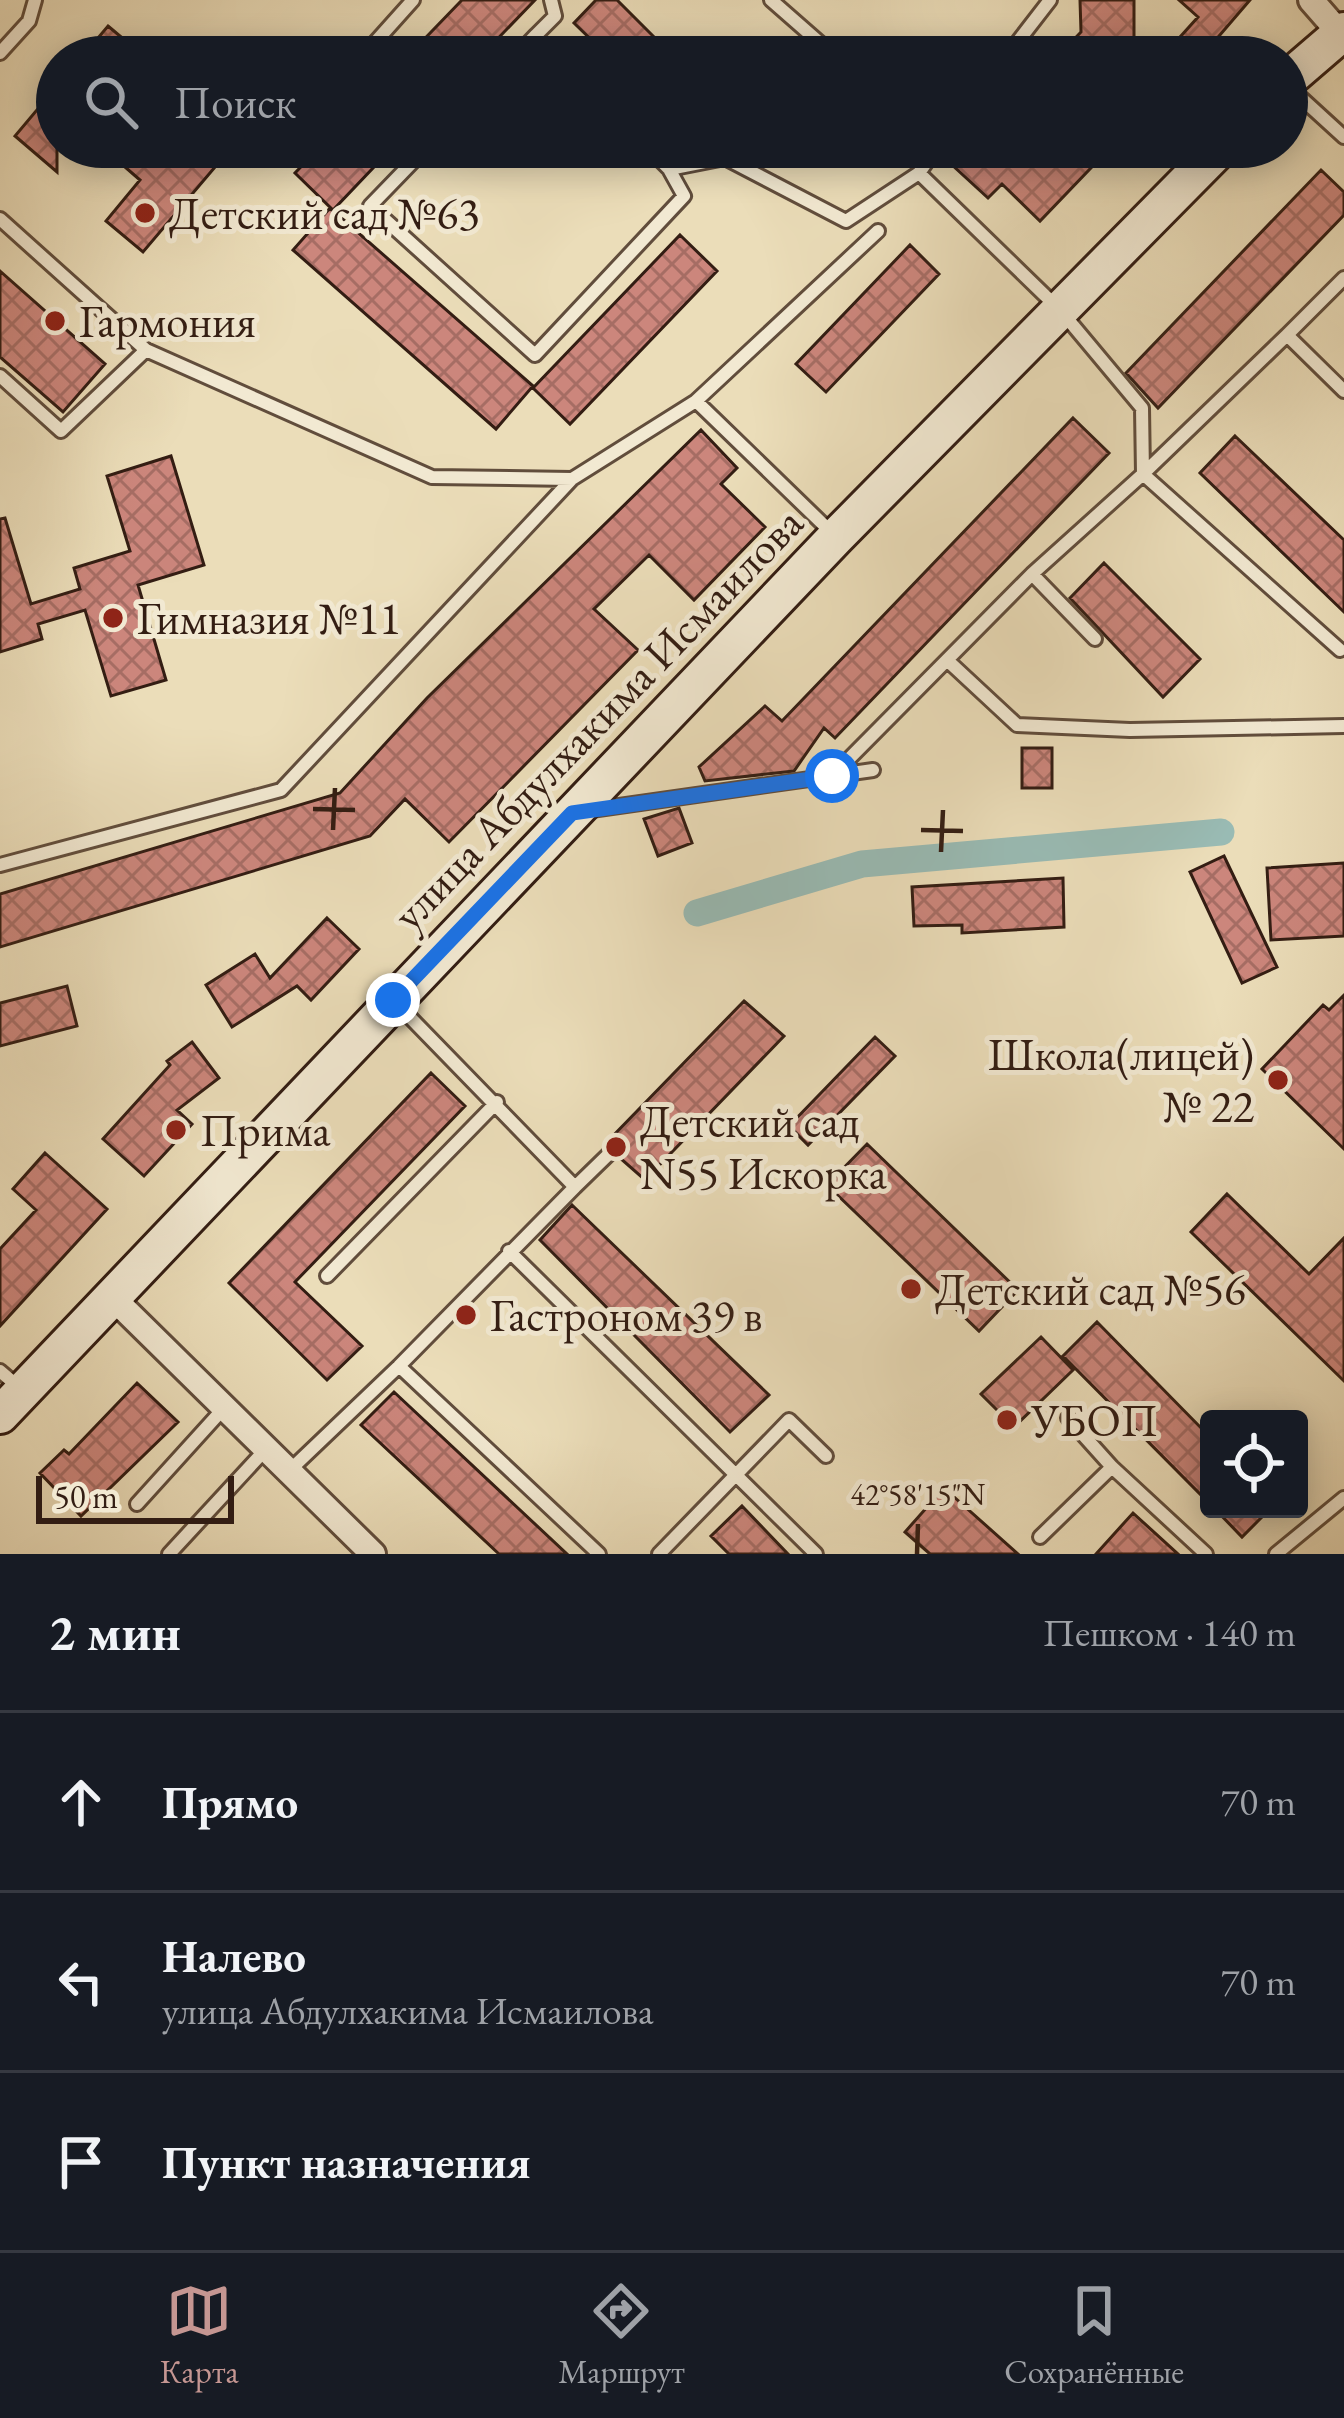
<!DOCTYPE html>
<html lang="ru">
<head>
<meta charset="utf-8">
<style>
	:root { --surface:#171b24; --page:#20242c; --text:#f1f3f6; --muted:#9ea1a6; --line:#363941; --accent:#c59692 }
	body { margin:0; font-family:"EB Garamond",serif; background:var(--page); color:var(--text) }
	.controls { position:absolute; right:36px; bottom:36px; display:grid; overflow:hidden; border-radius:12px; box-shadow:0 6px 30px #0003 }
	.controls button { width:108px; height:108px; display:grid; place-items:center; padding:0; border:0; border-bottom:3px solid var(--line); background:var(--surface); color:var(--text); font:60px sans-serif }
	.scale { position:absolute; left:36px; bottom:30px; width:198px; box-sizing:border-box; padding-left:12px; border:6px solid #331d13; border-top:0; font-size:33px; line-height:42px; white-space:nowrap; color:#331d13; -webkit-text-stroke:9px #f2e9d2; paint-order:stroke }
	.stop { position:absolute; width:36px; height:36px; margin:-27px; border:9px solid #1a73e8; border-radius:50%; background:#fff }
	.stop.end { background:#1a73e8; border-color:#fff; box-shadow:0 3px 12px #0008 }
	.list { margin:0; padding:0; list-style:none }
	h2 { display:flex; justify-content:space-between; align-items:center; height:156px; margin:0; padding:0 48px; font-size:51px }
	h2 small { font-size:39px; font-weight:400; color:var(--muted) }
	.list li { display:grid; grid-template-columns:78px 1fr auto; gap:36px; align-items:center; box-sizing:border-box; height:180px; padding:0 48px; border-top:3px solid var(--line) }
	.list b { display:block; font-size:45px; white-space:nowrap }
	.list p { margin:0; font-size:39px; white-space:nowrap; color:var(--muted) }
	.list em { font-size:39px; font-style:normal; color:var(--muted) }
	.icon { flex:none; width:66px; height:66px; fill:none; stroke:currentColor; stroke-width:2; stroke-linecap:round; stroke-linejoin:round }
	.map { position:relative; flex:none; width:1344px; height:1554px; overflow:hidden }
	.search { position:absolute; background:var(--surface); box-shadow:0 6px 30px #0003; left:36px; right:36px; top:36px; height:132px; display:flex; align-items:center; gap:30px; box-sizing:border-box; padding:0 42px; border-radius:66px; color:var(--muted); font-size:45px }
	.sheet { height:696px; background:var(--surface) }
	nav { display:flex; justify-content:space-around; align-items:center; box-sizing:border-box; height:168px; border-top:3px solid var(--line); background:var(--surface); font-size:33px; color:var(--muted) }
	nav a { display:grid; justify-items:center; gap:6px }
	nav .on { color:var(--accent) }
	.map>svg:first-child { display:block }
</style>
</head>
<body>
<div class="map">
<svg width="1344" height="1554" viewBox="0 0 1344 1554">
	<defs>
		<pattern id="building-cross-hatch" width="8" height="8" patternUnits="userSpaceOnUse" patternTransform="scale(3)"><rect width="8" height="8" fill="#cc867c"/><path d="M0 0l8 8M0 8l8-8" fill="none" stroke="#a66d64"/></pattern>
	</defs>
	<rect width="100%" height="100%" fill="#ebddb9"/>
	<filter id="stains"><feTurbulence type="fractalNoise" baseFrequency=".00167" numOctaves="4"/><feColorMatrix values="0 0 0 0 .2 0 0 0 0 .09 0 0 0 0 .02 0 0 0 .5 -.17"/></filter>
	<radialGradient id="worn" r=".72"><stop offset=".6" stop-color="#630" stop-opacity="0"/><stop offset="1" stop-color="#630" stop-opacity=".3"/></radialGradient>
	<g fill="none" stroke-linecap="round" stroke-linejoin="round">
		<path stroke="#99bbb4" stroke-width="27" d="M697,913L862,864L1221,832"/>
	</g>
	<path fill="url(#building-cross-hatch)" stroke="#331d13" stroke-width="3" d="M462,0H535L480,57H407Z
		M596,0H617L674,57H609L574,23Z
		M1080,0H1134V48L1125,57H1057L1081,32Z
		M1179,0H1250L1201,57H1162L1198,17Z
		M108,26L145,57H82Z
		M57,86V172L15,136Z
		M102,147H232L143,252L106,221L140,180Z
		M320,147H393L333,210L295,173Z
		M968,147H1111L1040,221L1002,184L988,198L951,164Z
		M1321,170L1344,192V215L1158,408L1126,373Z
		M330,208L533,386L496,429L293,250Z
		M680,235L717,271L570,424L533,388Z
		M910,245L939,274L826,392L796,364Z
		M0,271L105,364L63,412L0,357Z
		M1073,418L1109,453L835,738L824,728L794,771L705,781L699,767L765,706L782,721Z
		M701,430L737,468L721,484L765,527L694,600L649,555L594,609L638,650L449,842L405,799L370,836L0,947V894L340,793L427,698Z
		M1235,436L1344,540V612L1200,473Z
		M171,456L204,565L138,585L166,680L111,696L85,610L38,624L42,639L0,652V519L5,518L31,604L80,589L74,568L130,551L107,476Z
		M1104,563L1200,659L1163,697L1070,598Z
		M1022,748H1052V788H1022Z
		M679,808L692,843L658,856L644,819Z
		M1224,856L1277,967L1242,983L1190,872Z
		M1344,863V936L1271,940L1267,868Z
		M1063,878L1064,927L962,933V925L914,926L912,887Z
		M327,918L359,949L311,1000L297,986L232,1027L206,985L255,954L270,978Z
		M67,986L77,1026L0,1046V1003Z
		M1344,995V1149L1262,1069L1323,1005L1329,1010Z
		M744,1001L784,1036L645,1180L620,1158L619,1143L607,1142Z
		M875,1037L895,1056L808,1145L789,1126Z
		M192,1042L219,1078L177,1110L192,1124L144,1176L103,1139L170,1065L167,1061Z
		M431,1073L465,1106L295,1282L362,1346L327,1380L229,1283Z
		M867,1144L1018,1290L979,1331L827,1185Z
		M45,1153L107,1209L0,1326V1249L36,1210L13,1189Z
		M1227,1194L1309,1274L1344,1238V1381L1191,1232Z
		M572,1205L769,1395L730,1432L540,1240Z
		M1097,1322L1209,1436V1503L1063,1356Z
		M1041,1337L1073,1370L1014,1427L981,1394Z
		M137,1383L178,1422L81,1516L40,1473L64,1450L69,1454Z
		M394,1392L567,1554H499L361,1425Z
		M944,1488L1018,1554H930L905,1532Z
		M742,1506L788,1554H729L711,1536Z
		M1215,1509H1270L1242,1537Z
		M1133,1513L1178,1554H1096Z"/>
	<g fill="none" stroke-linecap="round" stroke-linejoin="round">
		<g stroke="#614d3c" stroke-width="18">
			<path id="lane" d="M551,0L555,16L536,35L558,57
				M771,0L836,57
				M0,53L29,21L35,0
				M362,57L413,0
				M515,57L536,35
				M1006,57L1050,0
				M1287,85L1344,137
				M427,147L370,206L535,355L684,196L669,169
				M647,147L669,169L725,158L846,221L919,173L1061,311L1142,408L1143,474L1032,574
				M919,173L937,147
				M0,219L146,350L432,477L572,479L696,401L831,532
				M1344,278L1287,335L1344,391
				M1287,335L1143,474L1340,650
				M0,376L61,431L146,350
				M696,401L878,231
				M947,660L1017,725L1130,730L1344,726
				M832,776L1032,574L1095,639
				M591,810L873,770
				M0,865L281,790L572,479
				M399,1006L575,1187L612,1151
				M575,1187L399,1366L599,1554
				M509,1251L816,1554
				M327,1276L497,1102
				M0,1371L22,1390
				M1068,1418L1112,1467L1206,1554
				M289,1471L399,1366
				M137,1504L224,1408
				M1040,1537L1112,1467
				M169,1554L266,1449
				M659,1554L789,1420L826,1456
				M1276,1554L1344,1498"/>
		</g>
		<g stroke="#614d3c" stroke-width="30">
			<path id="street" d="M1311,0L1339,32
				M110,1295L373,1554"/>
		</g>
		<g stroke="#331d13" stroke-width="42">
			<path id="secondary" d="M1287,80L1344,31
				M0,1415L836,537L1221,147"/>
		</g>
		<use href="#lane" stroke="#f2e9d2" stroke-width="12"/>
		<use href="#street" stroke="#f2e9d2" stroke-width="24"/>
		<use href="#secondary" stroke="#f2e9d2" stroke-width="36"/>
	</g>
	<g fill="none" stroke-linecap="round" stroke-linejoin="round">
		<path stroke="#1a73e8" stroke-width="15" d="M393,1000L572,813L832,776"/>
	</g>
	<path fill="none" stroke="#331d13" stroke-width="4.5" d="M313,809L355,810M333,830L335,788M921,830L963,831M941,852L943,810M917,1554L918,1524"/>
	<g fill="#8f2418" stroke="#f2e9d2" stroke-width="4.5">
		<circle cx="145" cy="213" r="12"/>
		<circle cx="55" cy="321" r="12"/>
		<circle cx="113" cy="618" r="12"/>
		<circle cx="1278" cy="1080" r="12"/>
		<circle cx="176" cy="1130" r="12"/>
		<circle cx="616" cy="1147" r="12"/>
		<circle cx="911" cy="1289" r="12"/>
		<circle cx="466" cy="1315" r="12"/>
		<circle cx="1007" cy="1420" r="12"/>
	</g>
	<g text-anchor="middle" stroke-width="10" stroke-linejoin="round" paint-order="stroke">
		<g font-size="45" fill="#331d13" stroke="#f2e9d2" text-anchor="start">
			<text x="169" y="229">Детский сад №63</text>
			<text x="79" y="337">Гармония</text>
			<text x="137" y="634">Гимназия №11</text>
			<text x="1254" y="1070" text-anchor="end">Школа(лицей)<tspan x="1254" dy="52">№ 22</tspan></text>
			<text x="640" y="1137">Детский сад<tspan x="640" dy="52">N55 Искорка</tspan></text>
			<text x="200" y="1146">Прима</text>
			<text x="935" y="1305">Детский сад №56</text>
			<text x="490" y="1331">Гастроном 39 в</text>
			<text x="1031" y="1436">УБОП</text>
		</g>
		<g font-size="45" fill="#331d13" stroke="#f2e9d2">
			<text transform="translate(597 718) rotate(-46)" y="16">улица Абдулхакима Исмаилова</text>
		</g>
	</g>
	<g font-size="30" text-anchor="middle" fill="#331d13" stroke="#f2e9d2" stroke-width="10" stroke-linejoin="round" paint-order="stroke">
		<text x="918" y="1505">42°58'15"N</text>
	</g>
	<rect width="100%" height="100%" filter="url(#stains)"/>
	<rect width="100%" height="100%" fill="url(#worn)"/>
</svg>
<div class="controls">
<button><svg class="icon" aria-label="locate" viewBox="0 0 24 24"><circle cx="12" cy="12" r="6"/><path d="M12 2v4M12 18v4M2 12h4M18 12h4"/></svg></button>
</div>
<div class="scale">50 m</div>
<div class="stop" style="left:832px;top:776px"></div>
<div class="stop end" style="left:393px;top:1000px"></div>
<div class="search"><svg class="icon" aria-label="search" viewBox="0 0 24 24"><circle cx="10" cy="10" r="6"/><path d="M15 15l6 6"/></svg>Поиск</div>
</div>
<section class="sheet">
<h2>2 мин<small>Пешком · 140 m</small></h2>
<ul class="list">
<li><svg class="icon" aria-label="ahead" viewBox="0 0 24 24"><path d="M12 20V5M6 11l6-6 6 6"/></svg><div><b>Прямо</b></div><em>70 m</em></li>
<li><svg class="icon" aria-label="left" viewBox="0 0 24 24"><path d="M17 20v-9H6M10 6l-5 5 5 5"/></svg><div><b>Налево</b><p>улица Абдулхакима Исмаилова</p></div><em>70 m</em></li>
<li><svg class="icon" aria-label="arrive" viewBox="0 0 24 24"><path d="M6 21V4h12l-3 4 3 4H6"/></svg><div><b>Пункт назначения</b></div></li>
</ul>
</section>
<nav>
<a class="on"><svg class="icon" aria-label="map" viewBox="0 0 24 24"><path d="M3 6l6-2 6 2 6-2v14l-6 2-6-2-6 2zM9 4v14M15 6v14"/></svg>Карта</a>
<a><svg class="icon" aria-label="directions" viewBox="0 0 24 24"><path d="M12 3l9 9-9 9-9-9zM9 14v-3h6M13 9l2 2-2 2"/></svg>Маршрут</a>
<a><svg class="icon" aria-label="saved" viewBox="0 0 24 24"><path d="M7 4h10v16l-5-4-5 4z"/></svg>Сохранённые</a>
</nav>
</body>
</html>
